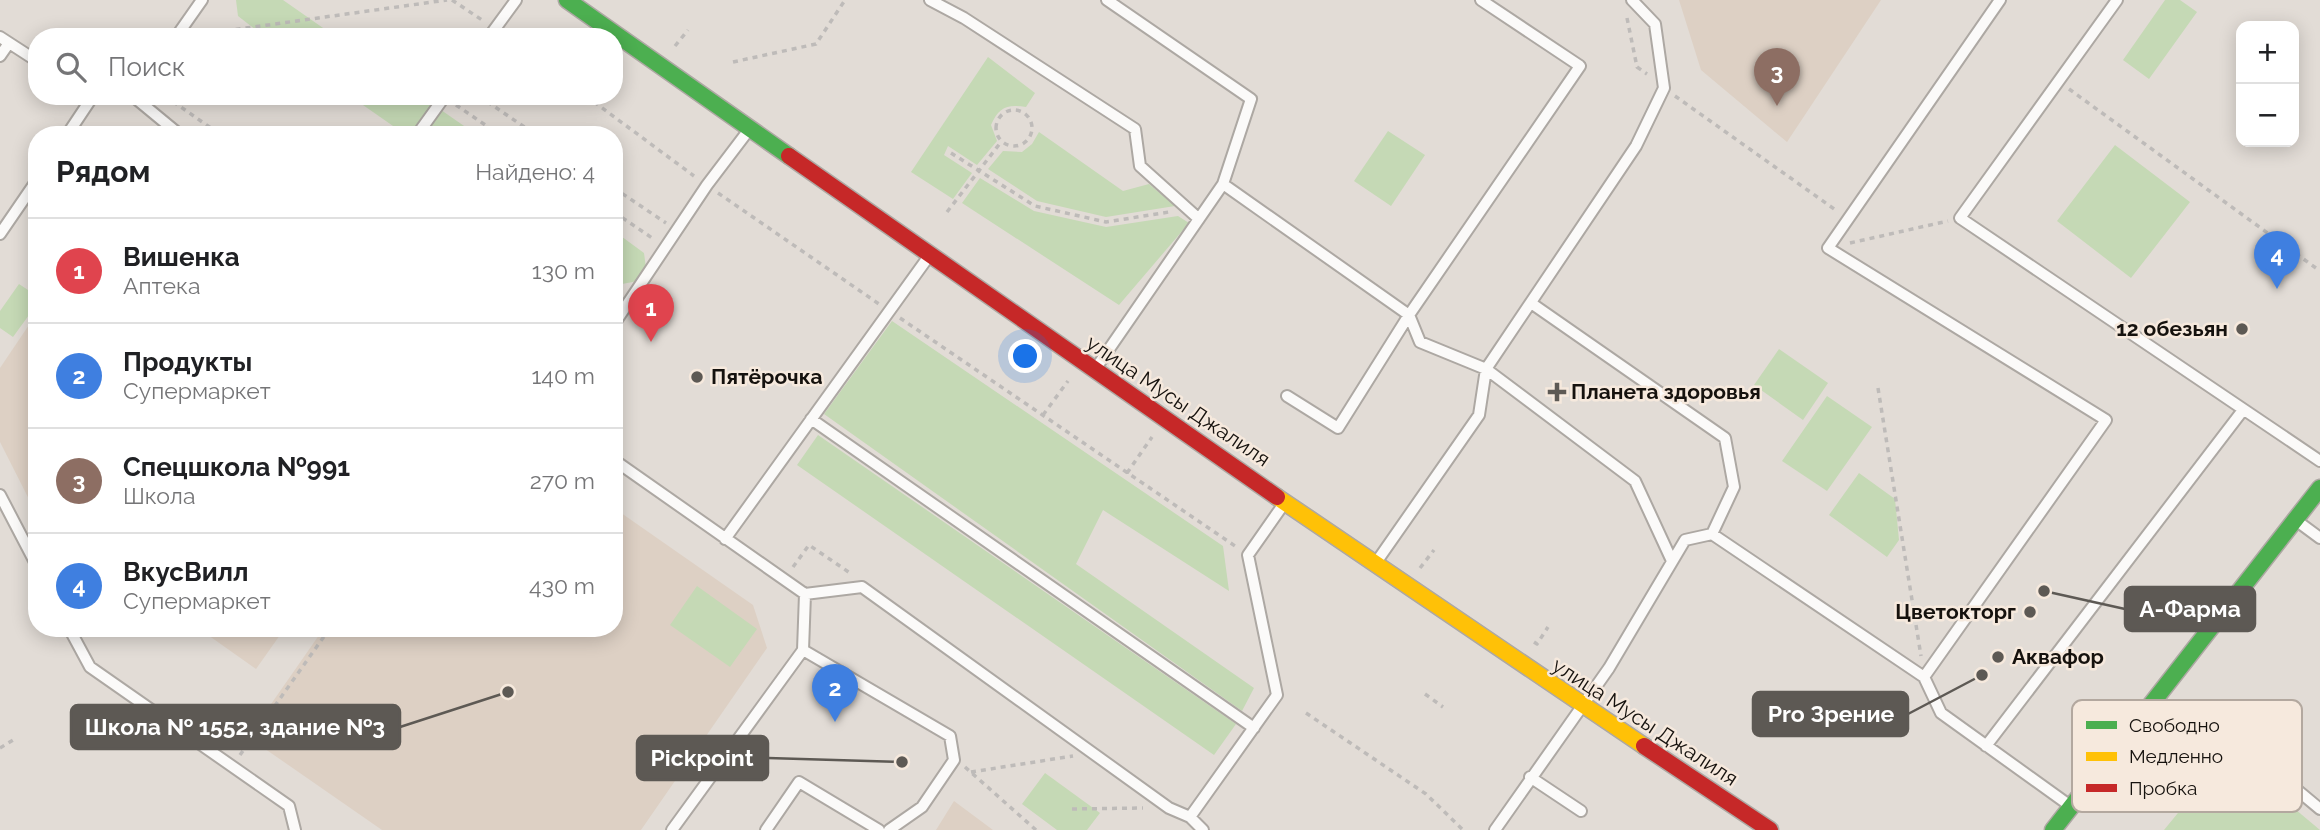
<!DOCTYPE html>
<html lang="ru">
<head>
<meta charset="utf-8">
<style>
	:root { --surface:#fff; --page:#f2f2f2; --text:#202124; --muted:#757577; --line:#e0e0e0; --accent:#5d5954 }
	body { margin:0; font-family:Raleway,sans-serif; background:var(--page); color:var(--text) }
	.controls { position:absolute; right:21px; top:21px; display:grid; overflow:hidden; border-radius:14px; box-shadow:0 4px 18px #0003 }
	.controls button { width:63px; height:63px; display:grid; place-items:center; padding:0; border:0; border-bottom:2px solid var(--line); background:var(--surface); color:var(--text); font:35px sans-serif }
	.you { position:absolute; left:1026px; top:357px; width:24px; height:24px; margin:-18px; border:5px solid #fff; border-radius:50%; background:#1a73e8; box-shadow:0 0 0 10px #1a73e833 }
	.badge { display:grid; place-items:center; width:46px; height:46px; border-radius:50%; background:var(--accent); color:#fff; font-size:23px; font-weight:700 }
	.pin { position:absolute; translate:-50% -58px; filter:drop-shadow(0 2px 4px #0008) }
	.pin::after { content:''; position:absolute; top:37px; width:24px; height:21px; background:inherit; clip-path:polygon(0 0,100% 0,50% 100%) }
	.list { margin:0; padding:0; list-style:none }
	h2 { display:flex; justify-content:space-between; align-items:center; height:91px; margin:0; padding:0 28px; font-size:30px }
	h2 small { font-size:23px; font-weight:400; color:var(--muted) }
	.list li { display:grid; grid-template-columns:46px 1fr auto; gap:21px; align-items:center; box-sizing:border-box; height:105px; padding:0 28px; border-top:2px solid var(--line) }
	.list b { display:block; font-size:26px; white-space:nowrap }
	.list p { margin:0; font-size:23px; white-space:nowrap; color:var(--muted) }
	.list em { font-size:23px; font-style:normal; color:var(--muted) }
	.icon { flex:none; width:38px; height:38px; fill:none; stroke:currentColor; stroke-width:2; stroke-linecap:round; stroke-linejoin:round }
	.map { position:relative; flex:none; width:2320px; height:830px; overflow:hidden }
	.search { position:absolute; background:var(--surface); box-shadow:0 4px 18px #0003; left:28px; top:28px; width:595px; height:77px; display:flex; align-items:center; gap:18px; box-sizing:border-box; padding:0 24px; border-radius:28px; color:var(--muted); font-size:26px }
	.panel { position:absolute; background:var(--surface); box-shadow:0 4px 18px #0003; left:28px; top:126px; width:595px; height:511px; border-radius:28px }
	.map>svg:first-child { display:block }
</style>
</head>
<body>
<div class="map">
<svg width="2320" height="830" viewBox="0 0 2320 830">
	<rect width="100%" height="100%" fill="#e2dcd6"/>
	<path fill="#ddd0c4" d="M1679,0H1881L1787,142L1701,70Z
		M37,313V515L0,442V368Z
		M614,508L753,605L767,648L641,830H382L248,737L324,628H614Z
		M198,628H285L256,669Z
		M954,801L993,830H936Z"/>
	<path fill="#c5d9b5" d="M236,0H283L336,37H265L238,16Z
		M2165,0H2180L2197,12L2149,79L2123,60Z
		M988,57L1035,93L1026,107C1007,104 999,107 991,125L997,141L977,165L948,146L944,155L972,173L953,199L911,172Z
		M350,96H421L477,135H406Z
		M1388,131L1425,155L1391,206L1354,181Z
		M1039,132L1123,191L1149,184L1175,206L1106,217L1037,201L988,169L1003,151L1022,152L1032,144Z
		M2115,145L2190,202L2131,278L2057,221Z
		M980,178L1034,211L1106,227L1178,216L1189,223L1119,305L962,203Z
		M614,231L644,253L646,268L638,281L622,284L614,280Z
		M19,284L37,296V304L13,337L0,328V311Z
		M892,321L1223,546L1229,591L1103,510L1076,564L1254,688L1242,711L824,414Z
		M1779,349L1828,383L1803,420L1754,385Z
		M1827,396L1872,427L1827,491L1782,461Z
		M818,435L1236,724L1214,755L797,465Z
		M1859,473L1895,499L1899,540L1887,557L1829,515Z
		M697,586L757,629L730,667L670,625Z
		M2228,752V753L2320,830H2164Z
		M1045,773L1100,813L1087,830H1057L1022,804Z"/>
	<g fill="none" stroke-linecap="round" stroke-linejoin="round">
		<g stroke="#ada8a3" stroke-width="14">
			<path id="lane" d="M930,0L964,18L1135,129L1140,166L1199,219
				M1107,0L1251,99L1223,184L1409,315L1420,342L1486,369L1635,481L1672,561
				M2117,0L1960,218L2320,461
				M0,37L37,61
				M176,37L202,0
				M489,37L516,0
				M0,56L9,43
				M116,96L134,97L180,135
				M67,135L93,96
				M417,135L445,96
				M0,234L37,180
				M1531,303L1725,438L1734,487L1712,534
				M614,324L707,185L748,131
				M1096,368L1223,184
				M1287,396L1338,428L1409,315L1580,66L1481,0
				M811,419L1254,728
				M614,460L805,594L862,587L1169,808L1190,817L1203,830
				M0,495L37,566
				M2297,521L2320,538
				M725,539L929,256
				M1375,564L1479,415L1486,369L1636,146L1664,88L1655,24L1632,0
				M69,628L90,667L289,806L295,830
				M803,650L950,736L954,760L922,807L889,830
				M1924,677L2106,420L1828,248L2000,0
				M1986,746L2243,410
				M2260,759L2320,809
				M1530,777L1581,811
				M1190,817L1277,695L1248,555L1283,505
				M672,830L803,650L805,594
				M766,830L799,782L879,830
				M1495,830L1609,668L1685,540L1712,534L1924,677L1941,713L2069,805"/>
		</g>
		<g stroke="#ada8a3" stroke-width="19">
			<path id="fast" d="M567,0L789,156
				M2053,830L2320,488"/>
		</g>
		<g stroke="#ada8a3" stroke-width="19">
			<path id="slow" d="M1277,497L1644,746"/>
		</g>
		<g stroke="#ada8a3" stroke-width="19">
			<path id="jam" d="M789,156L1277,497
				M1644,746L1770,830"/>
		</g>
		<path stroke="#bebbb9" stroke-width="3.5" stroke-dasharray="5 5" stroke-linecap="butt" d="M452,0L482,20
			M1627,18L1637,67L1647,74
			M196,35L447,0
			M675,46L688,30
			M733,62L816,44L845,0
			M2069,89L2320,271
			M165,96L221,135
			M479,96L536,135
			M586,96L694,176
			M1675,96L1837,211
			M456,105L500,135
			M996 128a18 18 0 1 1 36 0a18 18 0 1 1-36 0Z
			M951,153L1035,206L1106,222L1169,212
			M614,188L666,223
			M718,193L879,304
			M614,212L655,240
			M947,212L1001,142
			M1850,243L1948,221
			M900,318L1238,548
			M1878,388L1921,656
			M1043,415L1068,381
			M1127,473L1152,437
			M793,567L809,545L850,573
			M1420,568L1434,550
			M1534,642L1537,644L1548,627
			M1425,694L1443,707
			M1306,713L1426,794L1463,830
			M2232,729L2250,748
			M0,748L13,740
			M240,755L330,628
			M965,767L1036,830
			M971,772L1073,756
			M1072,809L1143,808"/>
		<use href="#lane" stroke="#fbfaf9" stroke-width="10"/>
		<use href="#fast" stroke="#4caf50" stroke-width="16"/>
		<use href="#slow" stroke="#ffc107" stroke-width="16"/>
		<use href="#jam" stroke="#c62828" stroke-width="16"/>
	</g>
	<g fill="#5d5954" stroke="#f6e9dd" stroke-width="2.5">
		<circle cx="2242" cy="329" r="7"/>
		<circle cx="697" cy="377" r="7"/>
		<path d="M1553.5 381.5h7v7h7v7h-7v7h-7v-7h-7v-7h7z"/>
		<circle cx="2030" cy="612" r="7"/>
		<circle cx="1998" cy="657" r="7"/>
	</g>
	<g text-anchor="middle" stroke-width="5" stroke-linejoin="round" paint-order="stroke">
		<g font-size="21" font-weight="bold" fill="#16120e" stroke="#f6e9dd" text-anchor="start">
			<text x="2228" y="336" text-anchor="end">12 обезьян</text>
			<text x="711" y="384">Пятёрочка</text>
			<text x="1571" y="399">Планета здоровья</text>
			<text x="2016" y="619" text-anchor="end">Цветокторг</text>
			<text x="2012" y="664">Аквафор</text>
		</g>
		<g font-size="21" fill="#16120e" stroke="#f6e9dd">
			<text transform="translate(1178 401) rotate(34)" y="7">улица Мусы Джалиля</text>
			<text transform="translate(1645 722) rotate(33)" y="7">улица Мусы Джалиля</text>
		</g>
	</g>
	<rect x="2072" y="700" width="230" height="112" rx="10" fill="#f6e9dd" stroke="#b3a89f" stroke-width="2"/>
	<rect x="2086" y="721" width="31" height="8" fill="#4caf50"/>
	<rect x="2086" y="752" width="31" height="9" fill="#ffc107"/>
	<rect x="2086" y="784" width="31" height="8" fill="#c62828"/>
	<g font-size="19" fill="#16120e">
		<text x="2129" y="732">Свободно</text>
		<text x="2129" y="763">Медленно</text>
		<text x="2129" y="795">Пробка</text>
	</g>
	<path fill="none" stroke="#5d5954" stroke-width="2.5" d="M2044 591L2125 609M1982 675L1908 714M508 692L400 727M902 762L768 758"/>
	<g fill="#5d5954" stroke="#f6e9dd" stroke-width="2.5">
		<circle cx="2044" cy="591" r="7"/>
		<circle cx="1982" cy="675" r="7"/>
		<circle cx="508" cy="692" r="7"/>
		<circle cx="902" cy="762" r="7"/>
	</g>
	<g fill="#5d5954" stroke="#5d5954" stroke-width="2.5">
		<rect x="2125" y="587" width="130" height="44" rx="7"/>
		<rect x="1753" y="692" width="155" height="44" rx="7"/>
		<rect x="71" y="705" width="329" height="44" rx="7"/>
		<rect x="637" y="736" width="131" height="44" rx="7"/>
	</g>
	<g font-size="23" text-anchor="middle" font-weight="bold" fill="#fff">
		<text x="2190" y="617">А-Фарма</text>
		<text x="1831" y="722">Pro Зрение</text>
		<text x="235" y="735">Школа № 1552, здание №3</text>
		<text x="702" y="766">Pickpoint</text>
	</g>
</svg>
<div class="controls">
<button>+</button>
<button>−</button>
</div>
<div class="you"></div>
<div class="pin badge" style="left:651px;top:342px;background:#e0444e">1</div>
<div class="pin badge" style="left:835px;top:722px;background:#3f7fe0">2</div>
<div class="pin badge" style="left:1777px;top:106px;background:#8d6e63">3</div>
<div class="pin badge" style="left:2277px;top:289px;background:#3f7fe0">4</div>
<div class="search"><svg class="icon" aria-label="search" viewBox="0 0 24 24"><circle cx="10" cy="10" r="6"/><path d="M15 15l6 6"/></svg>Поиск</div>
<section class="panel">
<h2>Рядом<small>Найдено: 4</small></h2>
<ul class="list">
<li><span class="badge" style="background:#e0444e">1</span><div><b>Вишенка</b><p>Аптека</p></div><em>130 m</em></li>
<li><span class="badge" style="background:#3f7fe0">2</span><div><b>Продукты</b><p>Супермаркет</p></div><em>140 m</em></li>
<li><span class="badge" style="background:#8d6e63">3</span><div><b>Спецшкола №991</b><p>Школа</p></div><em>270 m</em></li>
<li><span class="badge" style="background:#3f7fe0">4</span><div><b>ВкусВилл</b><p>Супермаркет</p></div><em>430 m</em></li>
</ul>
</section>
</div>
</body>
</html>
